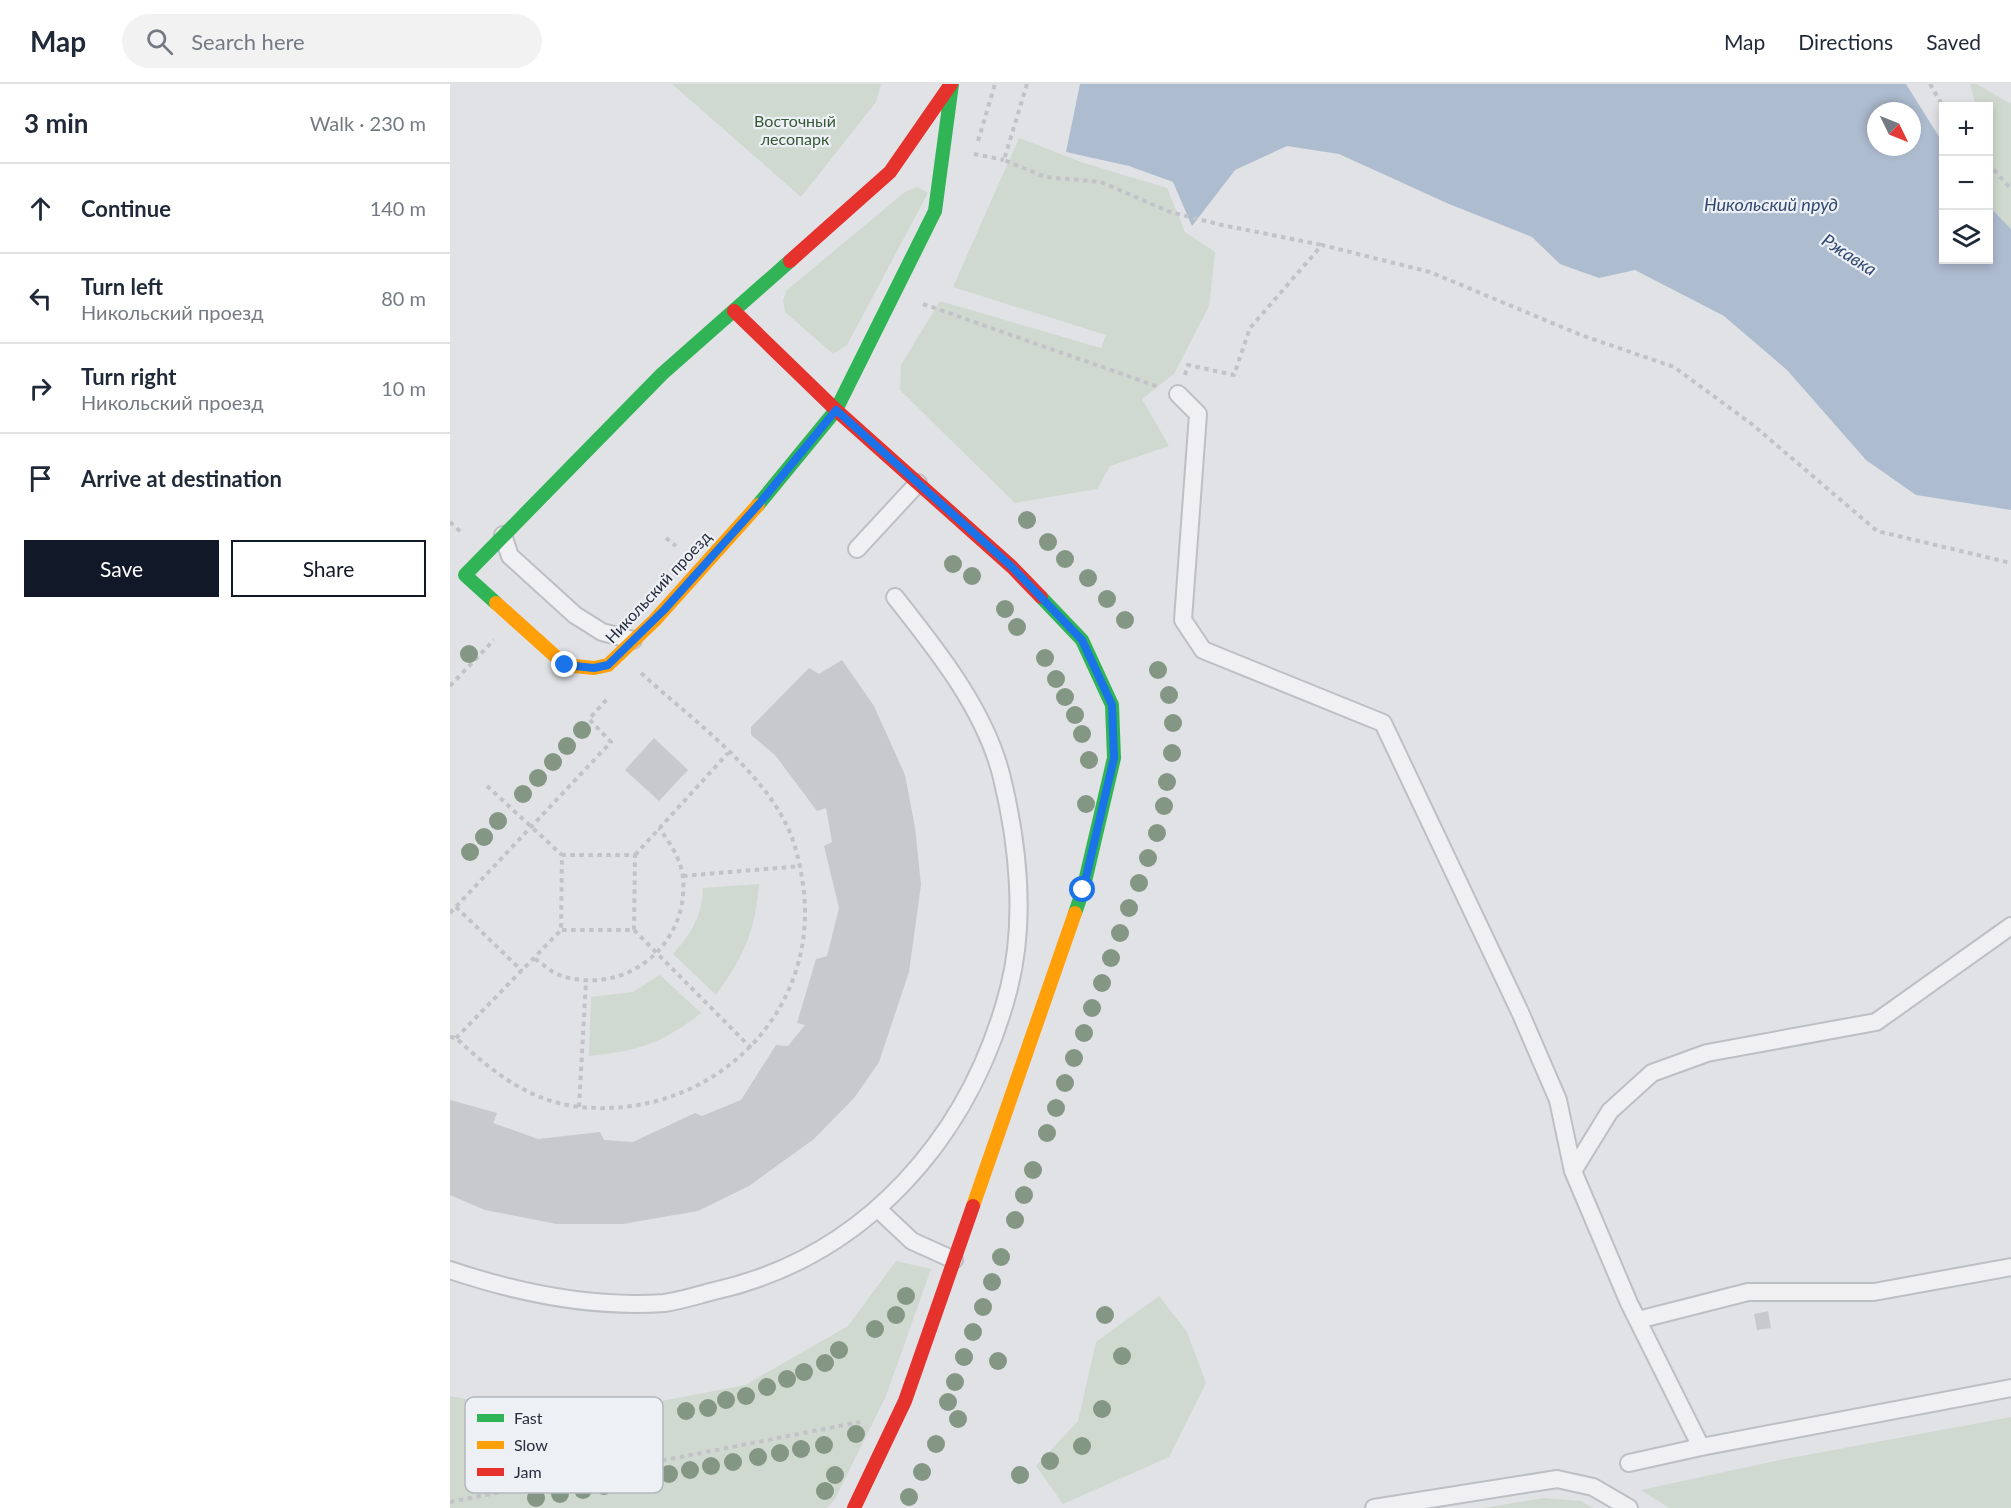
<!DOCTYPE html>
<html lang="en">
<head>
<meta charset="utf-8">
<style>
	:root { --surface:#fff; --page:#f2f2f3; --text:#1f2937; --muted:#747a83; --line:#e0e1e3; --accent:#111827 }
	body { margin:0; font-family:Lato,sans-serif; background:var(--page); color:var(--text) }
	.controls { position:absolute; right:18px; top:18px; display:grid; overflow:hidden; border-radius:0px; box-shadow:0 3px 9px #0003 }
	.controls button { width:54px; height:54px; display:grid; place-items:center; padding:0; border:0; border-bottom:2px solid var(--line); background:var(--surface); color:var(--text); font:30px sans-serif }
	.compass { position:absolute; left:1417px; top:18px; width:54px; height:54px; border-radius:50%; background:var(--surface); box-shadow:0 3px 9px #0003; rotate:133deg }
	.stop { position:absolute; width:18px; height:18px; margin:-14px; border:4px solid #1a73e8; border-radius:50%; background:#fff }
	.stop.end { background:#1a73e8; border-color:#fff; box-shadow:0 2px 6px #0008 }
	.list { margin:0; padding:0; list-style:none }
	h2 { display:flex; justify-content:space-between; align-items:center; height:78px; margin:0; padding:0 24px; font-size:26px }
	h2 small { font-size:20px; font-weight:400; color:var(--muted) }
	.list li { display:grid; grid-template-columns:39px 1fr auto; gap:18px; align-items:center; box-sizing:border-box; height:90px; padding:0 24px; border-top:2px solid var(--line) }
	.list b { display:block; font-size:22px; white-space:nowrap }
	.list p { margin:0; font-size:20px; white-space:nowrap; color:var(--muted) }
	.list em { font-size:20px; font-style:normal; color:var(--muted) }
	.actions { display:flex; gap:12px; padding:18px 24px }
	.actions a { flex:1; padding:14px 0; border:2px solid var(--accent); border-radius:0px; text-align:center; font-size:21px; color:var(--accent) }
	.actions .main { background:var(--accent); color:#fff }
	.icon { flex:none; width:33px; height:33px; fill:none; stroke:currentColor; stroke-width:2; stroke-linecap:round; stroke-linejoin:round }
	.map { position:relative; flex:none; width:1561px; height:1424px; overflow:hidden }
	header { display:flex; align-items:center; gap:36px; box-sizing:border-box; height:84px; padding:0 30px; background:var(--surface); border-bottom:2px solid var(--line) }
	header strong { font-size:28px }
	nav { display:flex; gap:33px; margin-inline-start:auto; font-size:21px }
	.search { width:420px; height:54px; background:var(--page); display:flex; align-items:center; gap:15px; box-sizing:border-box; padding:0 21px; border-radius:33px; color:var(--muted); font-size:22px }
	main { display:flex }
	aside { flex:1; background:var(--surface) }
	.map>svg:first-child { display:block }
</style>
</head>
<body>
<header>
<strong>Map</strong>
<div class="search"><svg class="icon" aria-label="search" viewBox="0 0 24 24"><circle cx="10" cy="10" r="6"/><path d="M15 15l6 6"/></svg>Search here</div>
<nav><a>Map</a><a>Directions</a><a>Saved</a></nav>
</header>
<main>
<aside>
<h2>3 min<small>Walk · 230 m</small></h2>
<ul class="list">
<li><svg class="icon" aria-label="ahead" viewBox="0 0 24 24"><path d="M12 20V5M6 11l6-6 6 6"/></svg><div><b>Continue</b></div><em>140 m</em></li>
<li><svg class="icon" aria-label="left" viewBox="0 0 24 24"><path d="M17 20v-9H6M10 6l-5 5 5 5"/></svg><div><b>Turn left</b><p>Никольский проезд</p></div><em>80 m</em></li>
<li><svg class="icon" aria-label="right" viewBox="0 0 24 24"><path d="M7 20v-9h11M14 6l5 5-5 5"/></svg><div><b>Turn right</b><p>Никольский проезд</p></div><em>10 m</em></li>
<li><svg class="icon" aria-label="arrive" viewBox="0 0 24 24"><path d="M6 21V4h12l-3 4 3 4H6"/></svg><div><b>Arrive at destination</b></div></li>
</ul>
<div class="actions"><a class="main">Save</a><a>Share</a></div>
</aside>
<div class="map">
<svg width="1561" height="1424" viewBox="0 0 1561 1424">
	<rect width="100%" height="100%" fill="#e0e2e5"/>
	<path fill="#d0d9d0" d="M222,0H431L426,18L351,113Z
		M1520,0H1527L1561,20V145L1539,122L1538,22H1526Z
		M569,54L634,79L717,104L735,148L765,168L759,222L724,290L692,315L719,362L660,382L647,405L565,419L450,306L451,281L490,217L651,264L656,251L503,203Z
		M467,103L478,109L397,261L383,270L335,228L333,216L337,206L455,108Z
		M309,800C305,848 294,872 266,911L223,870C240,851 253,831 253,804Z
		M210,891L251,929C212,960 187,967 139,972L141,913L183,908Z
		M446,1177L481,1185L436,1312L385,1415L377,1424H0V1312L69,1325L186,1322L295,1301L398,1242Z
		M709,1212L737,1248L756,1299L719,1373L613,1420L586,1382L628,1337L646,1258Z
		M1561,1333V1424H1219L1191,1406L1335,1375Z
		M1094,1414L1131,1417L1143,1424H1033Z"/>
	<path fill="#aebcd0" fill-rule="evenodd" d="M630,0H1456L1493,59L1494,176H1538L1539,122L1561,145V426L1466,411L1416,376L1337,286L1274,232L1185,186L1149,194L1110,180L1082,153L999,120L889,70L837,62L785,86L742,142L723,98L679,82L616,68ZM1426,27H1462V63H1426Z"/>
	<path fill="#c7c9cd" d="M392,576L424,622L455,691L465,743L471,801L459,888L429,978L405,1013L364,1055L299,1102L248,1127L173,1140H107L35,1126L0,1111V1016L47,1029L43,1039L88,1055L150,1048L154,1056L183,1058L245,1029L252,1032L291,1016L326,961L338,962L355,941L347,939L366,875L377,872L389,824L374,762L382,758L376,724L367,727L325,671L301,651V643L359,584L369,590Z
		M204,654L238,686L209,717L175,686Z
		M1318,1227L1321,1244L1307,1246L1304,1230Z"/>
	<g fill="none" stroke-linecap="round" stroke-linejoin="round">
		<g stroke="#bdbfc2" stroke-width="20">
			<path id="lane" d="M728,310L748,330L733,536L753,566L933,639L1070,928L1108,1016L1123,1087L1179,1219L1251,1363
				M53,451L60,472L125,531L152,548L183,556
				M407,465L468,399
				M1123,1087L1160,1027L1202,989L1257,969L1426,938L1561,842
				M429,1126L462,1157L504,1176
				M0,1186C68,1209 142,1224 214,1219C230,1217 248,1211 264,1207C416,1173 521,1052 559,904C576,837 568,760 552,694C536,627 487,566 445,513
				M1188,1236L1298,1208H1424L1561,1183
				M1179,1379L1251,1363L1561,1304
				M924,1424L1107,1395L1143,1403L1179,1424"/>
		</g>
		<path stroke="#c2c3c9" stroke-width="4" stroke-dasharray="4.5 4.5" stroke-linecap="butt" d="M577,0L554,76L595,93L651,98L720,128L772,141L872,161
			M1480,0L1494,24
			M528,57L545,0
			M524,70L554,76
			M1538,79L1561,105
			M473,220L709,303
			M735,291L738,281L784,291L800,244L872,161L980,188L1131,251L1224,283L1303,341L1427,447L1561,479
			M0,438L13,450
			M216,454L226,462
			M0,602L44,556
			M37,702L112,771
			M185,771L278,669
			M233,792L351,782
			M6,823L72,887
			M0,829L161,658L139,635L158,614
			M184,846L301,964
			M85,875C93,880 102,889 112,892C176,912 239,861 233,794C231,775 220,759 209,744
			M0,953L6,954C41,987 80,1018 130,1023C256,1036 367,936 354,808C351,784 346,759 335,738C305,680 239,633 191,589
			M6,954L111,846L112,771H185L184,846H111
			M129,1023L136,897
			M0,1418L410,1338"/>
		<use href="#lane" stroke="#f0f0f2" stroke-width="16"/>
		<path stroke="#30b455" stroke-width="14" d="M308,421L386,326L485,127L502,0
			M591,513L632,556L662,621L664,674L633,806L625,829
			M46,519L15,491L212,290L340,177"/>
		<path stroke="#ff9f0a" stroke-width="14" d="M46,519L115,581L144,584L158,581L204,537L308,421
			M523,1122L625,829"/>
		<path stroke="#e5322d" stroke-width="14" d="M340,177L440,88L501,0
			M284,227L386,326L562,483L591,513
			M404,1424L455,1317L523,1122"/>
	</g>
	<g fill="#849784">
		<circle cx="577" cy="436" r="9"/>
		<circle cx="598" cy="458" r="9"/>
		<circle cx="615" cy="475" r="9"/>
		<circle cx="503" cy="480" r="9"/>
		<circle cx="522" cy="492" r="9"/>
		<circle cx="638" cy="494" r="9"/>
		<circle cx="657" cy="515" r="9"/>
		<circle cx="555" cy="525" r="9"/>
		<circle cx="675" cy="536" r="9"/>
		<circle cx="567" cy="543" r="9"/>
		<circle cx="19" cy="570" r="9"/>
		<circle cx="595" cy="574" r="9"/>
		<circle cx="708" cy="586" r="9"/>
		<circle cx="606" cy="595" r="9"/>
		<circle cx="719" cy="611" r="9"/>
		<circle cx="615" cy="613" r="9"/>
		<circle cx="625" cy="631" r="9"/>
		<circle cx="723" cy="639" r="9"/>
		<circle cx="132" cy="646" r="9"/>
		<circle cx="632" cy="650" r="9"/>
		<circle cx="117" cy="662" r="9"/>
		<circle cx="722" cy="669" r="9"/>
		<circle cx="639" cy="676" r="9"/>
		<circle cx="103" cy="678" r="9"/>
		<circle cx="88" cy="694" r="9"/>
		<circle cx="717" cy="698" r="9"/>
		<circle cx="73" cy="710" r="9"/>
		<circle cx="636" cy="720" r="9"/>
		<circle cx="714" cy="722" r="9"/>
		<circle cx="48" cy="737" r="9"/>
		<circle cx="707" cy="749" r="9"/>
		<circle cx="34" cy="753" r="9"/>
		<circle cx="20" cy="768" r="9"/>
		<circle cx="698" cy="774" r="9"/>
		<circle cx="689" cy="799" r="9"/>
		<circle cx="679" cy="824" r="9"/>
		<circle cx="670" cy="849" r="9"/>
		<circle cx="661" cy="874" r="9"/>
		<circle cx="652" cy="899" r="9"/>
		<circle cx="642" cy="924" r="9"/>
		<circle cx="634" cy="949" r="9"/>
		<circle cx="624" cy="974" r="9"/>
		<circle cx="615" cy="999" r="9"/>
		<circle cx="606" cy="1024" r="9"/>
		<circle cx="597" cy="1049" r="9"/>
		<circle cx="583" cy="1086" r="9"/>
		<circle cx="574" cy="1111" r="9"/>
		<circle cx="565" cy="1136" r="9"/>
		<circle cx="551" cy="1173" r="9"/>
		<circle cx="542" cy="1198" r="9"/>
		<circle cx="456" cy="1212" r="9"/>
		<circle cx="533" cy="1223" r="9"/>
		<circle cx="446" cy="1231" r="9"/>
		<circle cx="655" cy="1231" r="9"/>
		<circle cx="425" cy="1245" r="9"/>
		<circle cx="523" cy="1248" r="9"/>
		<circle cx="389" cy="1266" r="9"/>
		<circle cx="672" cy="1272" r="9"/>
		<circle cx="514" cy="1273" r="9"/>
		<circle cx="548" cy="1277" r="9"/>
		<circle cx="375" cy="1279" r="9"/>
		<circle cx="354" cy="1288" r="9"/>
		<circle cx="337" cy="1295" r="9"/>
		<circle cx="505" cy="1298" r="9"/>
		<circle cx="317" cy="1303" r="9"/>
		<circle cx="296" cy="1312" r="9"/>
		<circle cx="276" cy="1316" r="9"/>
		<circle cx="498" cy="1318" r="9"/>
		<circle cx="258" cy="1324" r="9"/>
		<circle cx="652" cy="1325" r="9"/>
		<circle cx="236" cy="1327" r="9"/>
		<circle cx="508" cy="1335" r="9"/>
		<circle cx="406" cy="1350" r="9"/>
		<circle cx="486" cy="1360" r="9"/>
		<circle cx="374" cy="1361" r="9"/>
		<circle cx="632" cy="1362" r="9"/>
		<circle cx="351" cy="1365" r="9"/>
		<circle cx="330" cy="1369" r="9"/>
		<circle cx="308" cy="1373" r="9"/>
		<circle cx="600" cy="1377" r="9"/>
		<circle cx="283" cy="1378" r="9"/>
		<circle cx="261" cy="1382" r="9"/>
		<circle cx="240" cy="1386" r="9"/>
		<circle cx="472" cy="1388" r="9"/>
		<circle cx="219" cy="1390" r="9"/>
		<circle cx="385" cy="1391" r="9"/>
		<circle cx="570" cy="1391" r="9"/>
		<circle cx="154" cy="1402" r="9"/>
		<circle cx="133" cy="1406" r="9"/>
		<circle cx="375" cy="1407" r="9"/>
		<circle cx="110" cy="1410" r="9"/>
		<circle cx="459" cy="1413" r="9"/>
		<circle cx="86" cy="1414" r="9"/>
	</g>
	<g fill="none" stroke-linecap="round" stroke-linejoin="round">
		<path stroke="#1a73e8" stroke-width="8" d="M115,581L144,584L158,581L214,526L309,420L386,326L562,483L632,556L662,621L664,674L633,806"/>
	</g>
	<g text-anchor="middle" stroke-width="4.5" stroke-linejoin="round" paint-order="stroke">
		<g font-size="16" fill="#385935" stroke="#edf0f5">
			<text x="345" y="43">Восточный<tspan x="345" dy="18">лесопарк</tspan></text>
		</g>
		<g font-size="16" fill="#282d3e" stroke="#edf0f5">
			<text transform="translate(208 503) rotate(-47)" y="6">Никольский проезд</text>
		</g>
		<g font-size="18" font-style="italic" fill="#334871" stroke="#edf0f5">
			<text x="1321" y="127">Никольский пруд</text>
			<text transform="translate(1399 171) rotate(33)" y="6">Ржавка</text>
		</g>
	</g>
	<rect x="15" y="1313" width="198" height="96" rx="9" fill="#edf0f5" stroke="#b2b6be" stroke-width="1.5"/>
	<rect x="27" y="1330" width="27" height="8" fill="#30b455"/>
	<rect x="27" y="1357" width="27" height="8" fill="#ff9f0a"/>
	<rect x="27" y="1384" width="27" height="8" fill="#e5322d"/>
	<g font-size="16" fill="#282d3e">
		<text x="64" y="1340">Fast</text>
		<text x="64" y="1367">Slow</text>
		<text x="64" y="1394">Jam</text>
	</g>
</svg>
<div class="controls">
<button>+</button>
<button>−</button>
<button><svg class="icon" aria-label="layers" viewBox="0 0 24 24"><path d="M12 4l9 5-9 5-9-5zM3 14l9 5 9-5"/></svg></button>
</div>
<svg class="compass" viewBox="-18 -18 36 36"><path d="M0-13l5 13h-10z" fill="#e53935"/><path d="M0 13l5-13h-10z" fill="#747a83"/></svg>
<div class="stop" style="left:633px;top:806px"></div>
<div class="stop end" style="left:115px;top:581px"></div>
</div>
</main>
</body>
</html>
